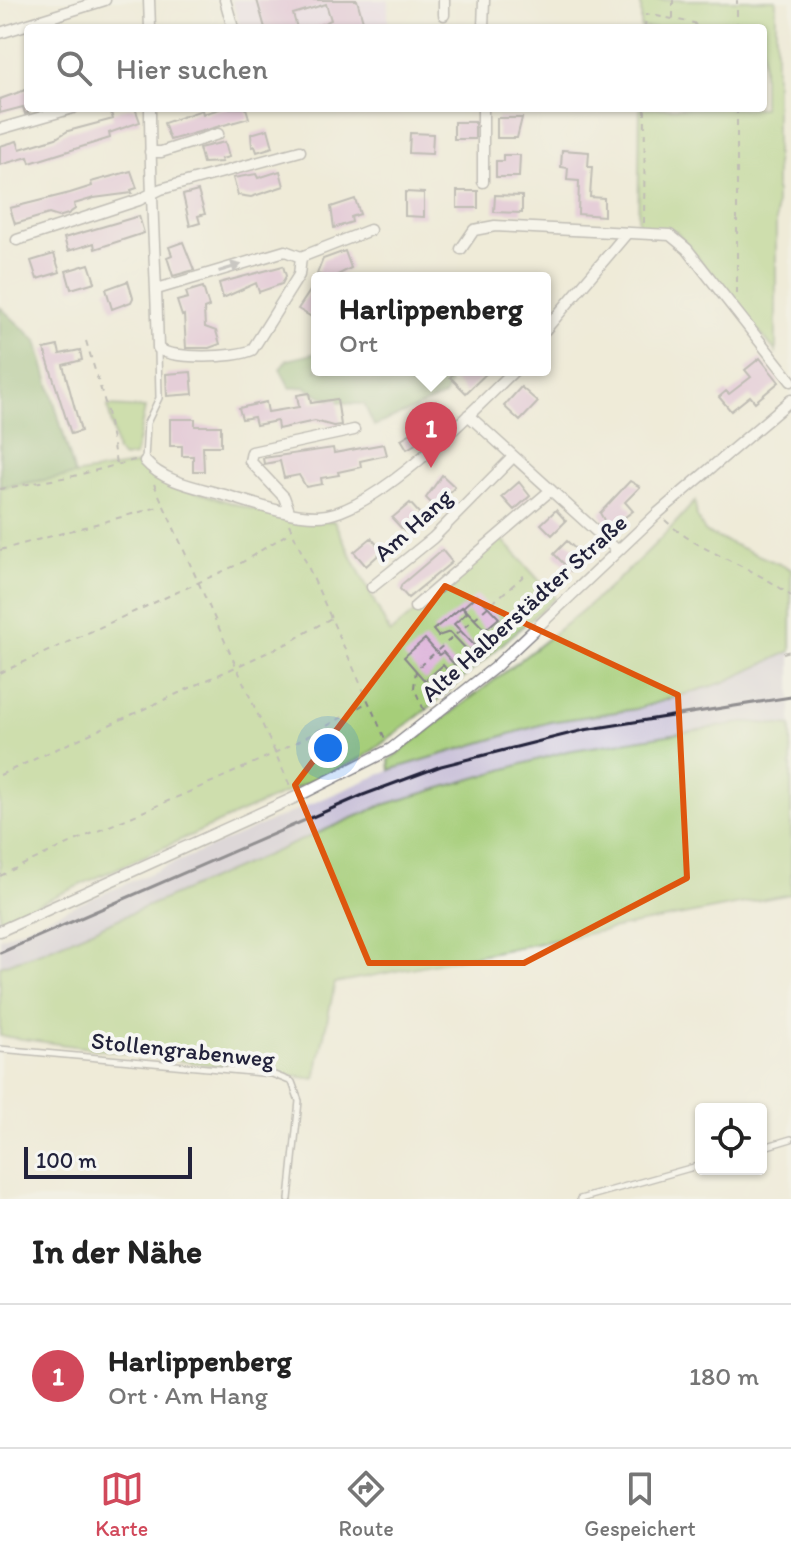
<!DOCTYPE html>
<html lang="de">
<head>
<meta charset="utf-8">
<style>
	:root { --surface:#fff; --page:#f2f2f2; --text:#222; --muted:#767676; --line:#e0e0e0; --accent:#d1495b }
	body { margin:0; font-family:Itim,sans-serif; background:var(--page); color:var(--text) }
	.controls { position:absolute; right:24px; bottom:24px; display:grid; overflow:hidden; border-radius:8px; box-shadow:0 2px 6px #0004 }
	.controls button { width:72px; height:72px; display:grid; place-items:center; padding:0; border:0; border-bottom:2px solid var(--line); background:var(--surface); color:var(--text); font:40px sans-serif }
	.scale { position:absolute; left:24px; bottom:20px; width:168px; box-sizing:border-box; padding-left:8px; border:4px solid #22223b; border-top:0; font-size:22px; line-height:28px; white-space:nowrap; color:#22223b; -webkit-text-stroke:6px #f6f6f2; paint-order:stroke }
	.you { position:absolute; left:328px; top:748px; width:28px; height:28px; margin:-20px; border:6px solid #fff; border-radius:50%; background:#1a73e8; box-shadow:0 0 0 12px #1a73e833 }
	.badge { display:grid; place-items:center; width:52px; height:52px; border-radius:50%; background:var(--accent); color:#fff; font-size:26px; font-weight:700 }
	.pin { position:absolute; translate:-50% -66px; filter:drop-shadow(0 2px 4px #0008) }
	.pin::after { content:''; position:absolute; top:42px; width:28px; height:24px; background:inherit; clip-path:polygon(0 0,100% 0,50% 100%) }
	.popup { position:absolute; left:311px; top:272px; width:240px; height:104px; box-sizing:border-box; display:grid; place-content:center; border-radius:8px; background:var(--surface); filter:drop-shadow(0 2px 6px #0005); font-size:26px; white-space:nowrap; color:var(--muted) }
	.popup b { font-size:30px; color:var(--text) }
	.popup::after { content:''; position:absolute; left:50%; top:100%; margin-left:-16px; border:16px solid transparent; border-top-color:var(--surface) }
	.list { margin:0; padding:0; list-style:none }
	h2 { display:flex; justify-content:space-between; align-items:center; height:104px; margin:0; padding:0 32px; font-size:34px }
	h2 small { font-size:26px; font-weight:400; color:var(--muted) }
	.list li { display:grid; grid-template-columns:52px 1fr auto; gap:24px; align-items:center; box-sizing:border-box; height:144px; padding:0 32px; border-top:2px solid var(--line) }
	.list b { display:block; font-size:30px; white-space:nowrap }
	.list p { margin:0; font-size:26px; white-space:nowrap; color:var(--muted) }
	.list em { font-size:26px; font-style:normal; color:var(--muted) }
	.icon { flex:none; width:44px; height:44px; fill:none; stroke:currentColor; stroke-width:2; stroke-linecap:round; stroke-linejoin:round }
	.map { position:relative; flex:none; width:791px; height:1199px; overflow:hidden }
	.search { position:absolute; background:var(--surface); box-shadow:0 2px 6px #0004; left:24px; right:24px; top:24px; height:88px; display:flex; align-items:center; gap:20px; box-sizing:border-box; padding:0 28px; border-radius:8px; color:var(--muted); font-size:30px }
	.sheet { height:248px; background:var(--surface) }
	nav { display:flex; justify-content:space-around; align-items:center; box-sizing:border-box; height:112px; border-top:2px solid var(--line); background:var(--surface); font-size:22px; color:var(--muted) }
	nav a { display:grid; justify-items:center; gap:4px }
	nav .on { color:var(--accent) }
	.map>svg:first-child { display:block }
</style>
</head>
<body>
<div class="map">
<svg width="791" height="1199" viewBox="0 0 791 1199">
	<rect width="100%" height="100%" fill="#f6f6f2"/>
	<filter id="ink" filterUnits="userSpaceOnUse"><feTurbulence type="fractalNoise" baseFrequency=".0125" numOctaves="2"/><feDisplacementMap in="SourceGraphic" scale="16" xChannelSelector="R" yChannelSelector="G"/><feConvolveMatrix kernelMatrix="1 2 1 2 8 2 1 2 1" color-interpolation-filters="sRGB"/></filter>
	<filter id="wash" filterUnits="userSpaceOnUse"><feTurbulence type="fractalNoise" baseFrequency=".006" numOctaves="4" result="noise"/><feDisplacementMap in="SourceGraphic" scale="32" xChannelSelector="R" yChannelSelector="G"/><feGaussianBlur stdDeviation="1.8" result="paint"/><feColorMatrix in="noise" values="0 0 0 0 0 0 0 0 0 0 0 0 0 0 0 0 0 1.4 0 .05"/><feComposite in="paint" operator="in"/></filter>
	<g filter="url(#wash)">
		<rect width="100%" height="100%" fill="#efebd8"/>
		<path fill="#e6d2f0" d="M232,0H388V28H240Z"/>
		<path fill="#c8bfd8" d="M791,651V726L748,722L567,751L473,778L383,805L46,950L0,966V938L390,770L547,723L636,709L725,682Z"/>
		<path fill="#a6ce79" stroke="#64785a" stroke-width="2" d="M641,0H776V352L676,232L638,227L640,108H763V28H641Z
			M108,406L145,408L135,456L123,458L117,452Z
			M139,464L156,480L295,522L334,521L390,633L502,539L555,598L430,707L363,758L0,921V487Z
			M695,501L697,517L706,533L791,569V651L725,682L636,709L550,722L390,770L389,760C492,680 610,601 695,501Z
			M748,722L791,726V894L335,983L315,1079L0,1036V966L46,950L383,805L567,751Z"/>
		<path fill="#84b169" stroke="#536a52" stroke-width="2" d="M0,307L37,341L75,475L0,487Z
			M317,353V370H450L449,386L444,396L374,426L364,404C344,405 321,398 305,387L290,388L280,369L287,360Z"/>
		<g id="blocks">
			<path fill="#daabd8" d="M257,0H357L365,28H313L331,20L326,4L293,14L297,28H265Z
				M28,89V113L25,114L23,107L0,113V99Z
				M127,108H135L140,122L109,133L110,138L30,163L28,157L0,165V146L17,141L20,149L56,138L68,131L113,119L111,113Z
				M223,108H246L249,118L170,140L164,123L202,110L203,114Z
				M497,118H522L517,138H497Z
				M454,122H475V139H454Z
				M268,129L273,147L257,152L255,146L252,147L251,134Z
				M410,133L433,134L432,154L409,153Z
				M225,142L229,157L221,159L222,162L203,163L199,148Z
				M562,150L589,152L588,167H592L590,197L604,198V216L578,214L579,181L567,180L568,168L561,167Z
				M503,155H520L519,177H496V161H503Z
				M131,171L137,188L131,190L132,193L94,198L74,204L75,209L68,214L58,217L49,214L15,224L10,208L70,193L92,186L91,182Z
				M280,171L284,186L251,197L238,195L233,178L256,174L258,178Z
				M198,191L205,214L198,216L200,223L190,226L183,195Z
				M457,191H478V208H457Z
				M405,192L424,193V217L405,216Z
				M495,195L522,196V213L494,212Z
				M355,199L360,214L351,217L352,222L334,228L331,207Z
				M139,216L144,233L95,249L94,243L68,251L64,238Z
				M183,242L194,270L173,276L167,257L172,255L169,247Z
				M345,251L351,268L332,278L317,274L323,259Z
				M54,254L60,272L37,279L31,261Z
				M89,264L95,282L71,289L66,271Z
				M283,266L286,276L282,284L259,292L256,283L223,298L219,283Z
				M128,281L133,298L131,302L112,309L106,289Z
				M203,287L209,307L204,309L205,327L216,331L220,344L209,348H186L184,315L182,316L177,301L188,298L186,292Z
				M310,291L317,296V320L298,309Z
				M58,346L60,354L80,350L82,360L63,365L81,431L71,434L44,349Z
				M760,358L779,382L755,402L750,396L731,411L719,397L726,391L729,394L751,377L745,370Z
				M458,370H490L466,393L450,377Z
				M191,372L193,394L167,396L166,374Z
				M521,387L538,402L520,421L504,406Z
				M309,393L311,403L337,399L341,425L333,426L315,421L278,429L277,421L256,425L254,417L242,419L239,408L266,402L268,412L299,407L297,395Z
				M170,419H195V426H221V446H203L204,471H193V456H182V446H170Z
				M425,425L431,435L407,449L401,439Z
				M384,444L387,455L360,461L361,467L338,472L339,475L321,478L322,484L306,487L299,475L284,478L280,461L264,464L263,458L333,448L334,453Z
				M442,475L455,487L436,508L426,498Z
				M630,481L640,487L625,502L633,511L609,529L600,513Z
				M519,482L530,496L514,510L502,497Z
				M410,503L420,514L404,531L392,518Z
				M556,510L566,521L552,535L541,524Z
				M371,538L383,551L366,566L354,552Z
				M567,541L584,557L571,571L554,554Z
				M442,550L452,562L408,598L400,589L402,584Z
				M477,595L499,618L485,630L463,607Z
				M462,607L467,613L454,624L475,646L469,652L450,632L438,636L433,630Z
				M425,639L439,655L443,652L455,665L448,671L443,665L425,681L404,657Z"/>
		</g>
	</g>
	<g filter="url(#ink)">
		<use href="#blocks" fill-opacity="0" stroke="#88868a" stroke-width="2"/>
		<g fill="none" stroke-linecap="round" stroke-linejoin="round">
			<g stroke="#88868a" stroke-width="8">
				<path id="service" d="M145,460L147,423L159,398L158,349
					M0,1049L272,1074L292,1082L299,1101L289,1199
					M761,1148L791,1139
					M580,1199L701,1165"/>
			</g>
			<g stroke="#88868a" stroke-width="13">
				<path id="minor" d="M149,0L150,28
					M225,0L233,28
					M444,0V15
					M483,28L484,0
					M0,33L105,0
					M150,108C150,188 156,268 158,348C170,360 236,358 252,350L299,275L301,257
					M0,129L73,108
					M150,152H161L218,134
					M483,182V108
					M17,240L139,200L161,189L300,151
					M461,249L474,230L495,226L670,235L687,249L791,381
					M301,257L370,230
					M157,289L285,251L301,257
					M545,330L627,233
					M468,415L618,551
					M145,461C164,483 201,488 228,496C255,504 288,516 317,516C374,516 474,409 515,370
					M289,511L284,497L250,461L252,452L354,430
					M372,587L433,538L513,457
					M415,607L551,490
					M0,931L296,797L391,749L494,668L658,513L791,400"/>
			</g>
			<path stroke="#88868a" stroke-width="2" stroke-dasharray="6 6" stroke-linecap="butt" d="M673,18V0
				M645,28L646,14L694,23L698,28
				M737,28V0
				M737,108V295
				M644,223L645,108
				M86,341L106,406L116,463
				M154,484L291,788
				M0,489L74,476L135,460
				M665,520C700,554 753,565 791,596
				M289,524L386,741
				M0,550L162,506
				M783,653L791,651
				M0,673L241,563L290,532
				M424,710L414,688L416,669L527,573
				M0,775L288,643L331,618
				M0,876C120,816 257,772 369,701"/>
			<use href="#service" stroke="#fff" stroke-width="5"/>
			<use href="#minor" stroke="#fff" stroke-width="10"/>
			<path stroke="#22223b" stroke-width="3" d="M0,953L363,795L441,766L584,730L791,697"/>
		</g>
		<defs><path id="oneway-solid" d="M-6-.8H1V-3.2L6.5 0L1 3.2V.8H-6Z" transform="scale(2)"/></defs>
		<use fill="#9c9ca7" href="#oneway-solid" transform="translate(230 268) rotate(-17)"/>
	</g>
	<path d="M0 0H791V1199H0ZM445,586L678,695L687,878L524,963H369L295,785Z" fill="#efebd8" fill-opacity=".55" fill-rule="evenodd"/>
	<path fill="none" stroke="#de560e" stroke-width="6" stroke-linejoin="round" d="M445,586L678,695L687,878L524,963H369L295,785Z"/>
	<g text-anchor="middle" stroke-width="8" stroke-linejoin="round" paint-order="stroke">
		<g font-size="24" fill="#22223b" stroke="#f6f6f2">
			<text transform="translate(413 525) rotate(-42)" y="8">Am Hang</text>
			<text transform="translate(524 608) rotate(-42)" y="8">Alte Halberstädter Straße</text>
			<text transform="translate(183 1050) rotate(6)" y="8">Stollengrabenweg</text>
		</g>
	</g>
</svg>
<div class="controls">
<button><svg class="icon" aria-label="locate" viewBox="0 0 24 24"><circle cx="12" cy="12" r="6"/><path d="M12 2v4M12 18v4M2 12h4M18 12h4"/></svg></button>
</div>
<div class="scale">100 m</div>
<div class="you"></div>
<div class="pin badge" style="left:431px;top:468px">1</div>
<div class="popup"><b>Harlippenberg</b>Ort</div>
<div class="search"><svg class="icon" aria-label="search" viewBox="0 0 24 24"><circle cx="10" cy="10" r="6"/><path d="M15 15l6 6"/></svg>Hier suchen</div>
</div>
<section class="sheet">
<h2>In der Nähe<small></small></h2>
<ul class="list">
<li><span class="badge">1</span><div><b>Harlippenberg</b><p>Ort · Am Hang</p></div><em>180 m</em></li>
</ul>
</section>
<nav>
<a class="on"><svg class="icon" aria-label="map" viewBox="0 0 24 24"><path d="M3 6l6-2 6 2 6-2v14l-6 2-6-2-6 2zM9 4v14M15 6v14"/></svg>Karte</a>
<a><svg class="icon" aria-label="directions" viewBox="0 0 24 24"><path d="M12 3l9 9-9 9-9-9zM9 14v-3h6M13 9l2 2-2 2"/></svg>Route</a>
<a><svg class="icon" aria-label="saved" viewBox="0 0 24 24"><path d="M7 4h10v16l-5-4-5 4z"/></svg>Gespeichert</a>
</nav>
</body>
</html>
